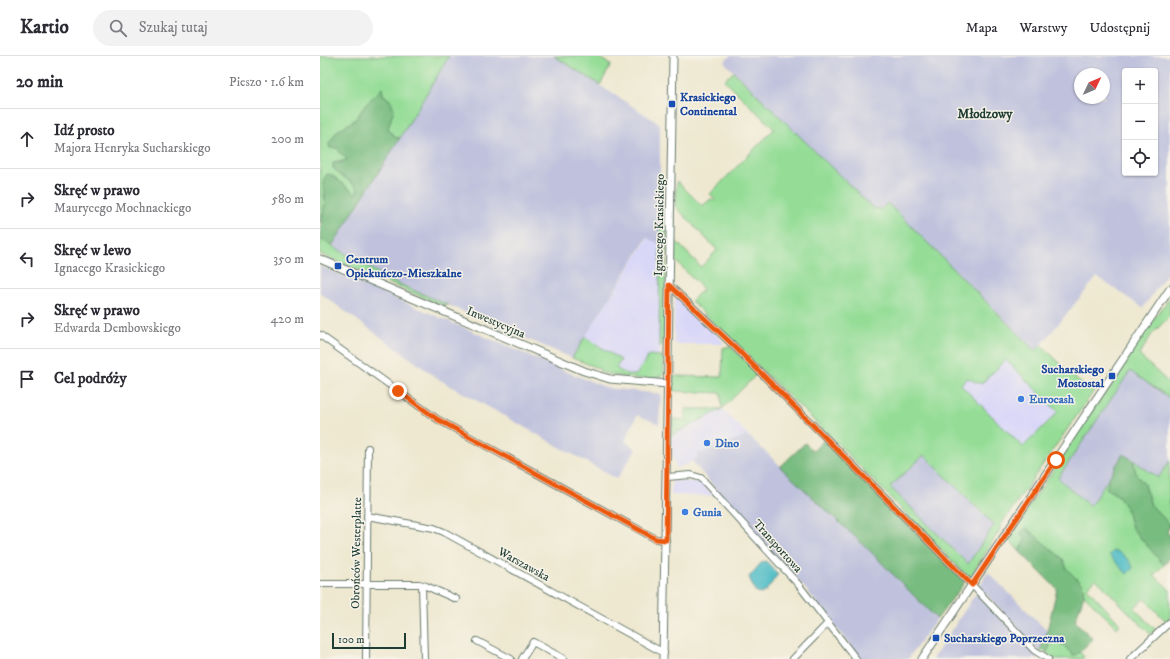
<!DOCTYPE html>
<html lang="pl">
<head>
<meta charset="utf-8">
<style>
	:root { --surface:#fff; --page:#f2f2f3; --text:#2b2b33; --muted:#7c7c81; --line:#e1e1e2 }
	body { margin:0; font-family:"IM FELL DW Pica",serif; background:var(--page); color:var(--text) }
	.controls { position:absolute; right:12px; top:12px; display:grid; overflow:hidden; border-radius:4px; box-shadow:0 1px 3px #0004 }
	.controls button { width:36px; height:36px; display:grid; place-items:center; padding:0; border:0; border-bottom:1px solid var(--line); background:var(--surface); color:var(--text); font:20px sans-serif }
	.compass { position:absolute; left:754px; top:12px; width:36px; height:36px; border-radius:50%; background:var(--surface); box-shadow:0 1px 3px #0004; rotate:46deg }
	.scale { position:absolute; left:12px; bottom:10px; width:74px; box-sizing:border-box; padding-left:4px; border:2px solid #1f3d34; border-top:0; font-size:11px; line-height:14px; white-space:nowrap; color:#1f3d34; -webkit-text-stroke:3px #f7f3e8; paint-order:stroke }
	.stop { position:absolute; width:12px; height:12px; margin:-9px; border:3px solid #ea580c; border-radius:50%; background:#fff }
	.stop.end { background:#ea580c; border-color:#fff; box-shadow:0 1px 4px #0008 }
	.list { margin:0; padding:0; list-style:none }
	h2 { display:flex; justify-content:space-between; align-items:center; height:52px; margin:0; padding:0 16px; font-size:17px }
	h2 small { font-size:13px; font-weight:400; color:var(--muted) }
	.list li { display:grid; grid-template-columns:26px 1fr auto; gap:12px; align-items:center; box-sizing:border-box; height:60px; padding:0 16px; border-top:1px solid var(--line) }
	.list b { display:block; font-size:15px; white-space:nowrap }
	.list p { margin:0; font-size:13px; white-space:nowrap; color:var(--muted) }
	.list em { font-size:13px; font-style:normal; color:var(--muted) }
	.icon { flex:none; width:22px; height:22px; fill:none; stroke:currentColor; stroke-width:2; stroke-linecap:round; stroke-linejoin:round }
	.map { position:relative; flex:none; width:850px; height:603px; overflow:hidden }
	header { display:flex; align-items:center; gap:24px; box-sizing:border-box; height:56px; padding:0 20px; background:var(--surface); border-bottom:1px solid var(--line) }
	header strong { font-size:19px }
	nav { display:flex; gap:22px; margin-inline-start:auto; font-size:14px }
	.search { width:280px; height:36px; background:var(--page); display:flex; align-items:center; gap:10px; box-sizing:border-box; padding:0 14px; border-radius:22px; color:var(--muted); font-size:15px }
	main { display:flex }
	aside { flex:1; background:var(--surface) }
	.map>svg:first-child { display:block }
</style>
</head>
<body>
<header>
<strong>Kartio</strong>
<div class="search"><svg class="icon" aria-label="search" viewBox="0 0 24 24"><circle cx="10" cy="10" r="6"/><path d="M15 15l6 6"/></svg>Szukaj tutaj</div>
<nav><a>Mapa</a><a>Warstwy</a><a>Udostępnij</a></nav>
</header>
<main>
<aside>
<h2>20 min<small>Pieszo · 1.6 km</small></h2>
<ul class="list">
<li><svg class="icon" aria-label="ahead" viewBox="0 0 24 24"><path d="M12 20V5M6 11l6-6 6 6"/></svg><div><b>Idź prosto</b><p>Majora Henryka Sucharskiego</p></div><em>200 m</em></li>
<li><svg class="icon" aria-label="right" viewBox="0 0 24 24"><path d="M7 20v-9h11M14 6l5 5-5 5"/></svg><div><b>Skręć w prawo</b><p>Maurycego Mochnackiego</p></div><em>580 m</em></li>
<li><svg class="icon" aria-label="left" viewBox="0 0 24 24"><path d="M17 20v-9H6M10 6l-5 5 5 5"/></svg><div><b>Skręć w lewo</b><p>Ignacego Krasickiego</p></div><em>350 m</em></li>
<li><svg class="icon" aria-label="right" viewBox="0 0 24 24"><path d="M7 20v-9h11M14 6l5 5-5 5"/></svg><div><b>Skręć w prawo</b><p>Edwarda Dembowskiego</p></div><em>420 m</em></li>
<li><svg class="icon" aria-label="arrive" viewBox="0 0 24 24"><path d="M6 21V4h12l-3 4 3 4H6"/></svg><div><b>Cel podróży</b></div></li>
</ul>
</aside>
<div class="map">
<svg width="850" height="603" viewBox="0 0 850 603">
	<rect width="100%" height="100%" fill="#f7f3e8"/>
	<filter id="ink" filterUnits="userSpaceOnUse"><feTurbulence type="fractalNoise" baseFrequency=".025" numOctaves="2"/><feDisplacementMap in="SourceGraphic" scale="8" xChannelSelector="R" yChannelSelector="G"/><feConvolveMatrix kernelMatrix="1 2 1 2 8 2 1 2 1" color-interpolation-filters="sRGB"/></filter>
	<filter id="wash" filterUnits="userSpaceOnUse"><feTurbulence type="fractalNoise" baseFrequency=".012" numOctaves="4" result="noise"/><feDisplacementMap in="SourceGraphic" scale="16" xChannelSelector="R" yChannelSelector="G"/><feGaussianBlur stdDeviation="0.9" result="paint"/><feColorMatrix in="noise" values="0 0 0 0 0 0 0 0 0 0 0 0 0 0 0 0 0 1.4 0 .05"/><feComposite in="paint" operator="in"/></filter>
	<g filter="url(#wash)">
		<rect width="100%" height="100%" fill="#eee8d0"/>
		<path fill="#d9d7f8" d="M328,182L340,188L339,299H329L316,319L312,320L296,312L301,304L265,281Z
			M358,240L385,266L403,286V288H354V246Z
			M686,304L738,356L703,391L641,329L647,322L661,328Z
			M402,353L431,382L425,380L377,398L378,401L368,408L357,412L352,397V379Z
			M352,425L382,426L394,440L351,439Z"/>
		<path fill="#c0c2dd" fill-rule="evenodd" d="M129,0H234L340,68V188L327,182L252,302L72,225L12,190Z
			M410,0H850V213L823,252L777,221L716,295L580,159L561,153H553L404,6ZM805,15H835V117H805ZM760,18H784V42H760Z
			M0,210L245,315L288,332L341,338L339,368L317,359L305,385L316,393L297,423L120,324L0,237Z
			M810,315L850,342V405L839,422L800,404L770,451L738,422Z
			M425,380L431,382L548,493L617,563L588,603H541L481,527L416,457L372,405L378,401L377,398Z
			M604,399L674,469L648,509L570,431Z
			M668,516L727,575L720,595L659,531Z
			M656,537L717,600V603H613Z"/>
		<path fill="#95dd97" stroke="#5a8d66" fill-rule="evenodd" d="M0,0H129L80,82H76L68,73L71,45L63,38L62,32L47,47L35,64L17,75L9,88L10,92H18L27,104L13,107V112L37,131L38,135L36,138L12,119L7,118L3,127L5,149L0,167Z
			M234,0H282L281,3L291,9L280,29Z
			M414,16L553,152L561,153L567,147L580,159L715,295L721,289L766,332H776L680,470V474L650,521L647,520L514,384L371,245L383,233L355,204V184L381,211L397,194L355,150L357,125L382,150L391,143L393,145L395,143L390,138L454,73L404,24ZM686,304L738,356L703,391L641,329L647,322L661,328ZM604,399L674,469L648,508L570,431Z
			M340,169H347L344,287L339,291Z
			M0,183L72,225L128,249L123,250L0,198Z
			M850,241V260L832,278L819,299L850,328V342L810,315L738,422L770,450L788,423L787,433L799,440L807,453L812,472L844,509L834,519L850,534V561L846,565L824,543L814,552L836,574L830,578L776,523L767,532L800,568L797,572L764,539L762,528L747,513L743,503L712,478H701L705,484L699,495L688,482L781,342C794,329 801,314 810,298C821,278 837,260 850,241Z
			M265,281L301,304L296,312C302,316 309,320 316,319L329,299L342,300L344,304V317C336,329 293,319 280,316V313L252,302Z
			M410,290L438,317L402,353L352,379L353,363L365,364V353H402L401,337L354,335L353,320L402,321L403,292Z
			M813,404L838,422L850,405L849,416L850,469L831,449L824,428L816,418Z
			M733,583L743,589L753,599L760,596L764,601L762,603H733L725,595L727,596Z"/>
		<path fill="#78bc80" stroke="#4c7c5a" d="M62,32L63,39L71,45L74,53L68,73L76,82H80L12,190L0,183C0,167 6,152 5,136C4,128 1,124 8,118L11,119L36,138L38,135C34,121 13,122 13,107H19L27,104L25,101L20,97L18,92H10L9,88L17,75L35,64L47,47Z
			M504,384L645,526L617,563L548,493L460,411L485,387L493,395Z
			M803,398L813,404L816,418L824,428L831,449L850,469L847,476L850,479V502L844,509L812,472L807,454L799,440L787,433L788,423Z
			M706,472L743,503L747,513L762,528L764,539L755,565L773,583L756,599H753L743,589L733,583L727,596L720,595L727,575L737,533L699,495L705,484L701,476Z"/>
		<path fill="#4dbcc5" stroke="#367c7c" d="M794,495C801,495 811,505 813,512L807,518L789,499Z
			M446,505L458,518L446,535L441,538L435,535L429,521L442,506Z"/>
	</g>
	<g filter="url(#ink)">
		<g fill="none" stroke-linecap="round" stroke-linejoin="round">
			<g stroke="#67796b" stroke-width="8">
				<path id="minor" d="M349,229L413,289L517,393L652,529L714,594L728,603
					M0,279L117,363L336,483L346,484
					M347,421L371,419L381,422L478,528L536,603
					M47,460L114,472L124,476L344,597
					M0,528H99L106,530L136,543
					M102,529L104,603
					M157,585L191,603
					M46,603L48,392
					M202,603L213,586L244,603
					M473,603L508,567
					M810,603L850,566"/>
			</g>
			<g stroke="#67796b" stroke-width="9">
				<path id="tertiary" d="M0,203L264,315L290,323L348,328
					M343,603L353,0
					M602,603L850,233"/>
			</g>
			<use href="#minor" stroke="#fff" stroke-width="6"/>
			<use href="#tertiary" stroke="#fff" stroke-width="7"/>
		</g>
	</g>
	<g fill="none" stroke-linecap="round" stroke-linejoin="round" filter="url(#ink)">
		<path stroke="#ea580c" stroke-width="5" d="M78,335L117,363L336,483L346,484L349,229L413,289L652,529L736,404"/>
	</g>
	<g fill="#1a4fb4" stroke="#f7f3e8" stroke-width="1.5">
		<rect x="348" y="44" width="8" height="8" rx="2"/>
		<rect x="14" y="206" width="8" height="8" rx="2"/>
		<rect x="788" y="316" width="8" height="8" rx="2"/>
		<rect x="612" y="578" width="8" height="8" rx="2"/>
	</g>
	<g fill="#3f7fe0" stroke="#f7f3e8" stroke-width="1.5">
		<circle cx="701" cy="343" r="4"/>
		<circle cx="387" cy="387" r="4"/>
		<circle cx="365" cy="456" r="4"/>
	</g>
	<g text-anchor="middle" stroke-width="3" stroke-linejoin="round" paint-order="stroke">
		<g font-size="12" font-weight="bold" fill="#164399" stroke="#f7f3e8" text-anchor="start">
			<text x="360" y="45">Krasickiego<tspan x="360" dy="14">Continental</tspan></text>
			<text x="26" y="207">Centrum<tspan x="26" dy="14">Opiekuńczo-Mieszkalne</tspan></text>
			<text x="784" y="317" text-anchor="end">Sucharskiego<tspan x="784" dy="14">Mostostal</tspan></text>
			<text x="624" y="586">Sucharskiego Poprzeczna</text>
		</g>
		<g font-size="12" fill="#1f3d34" stroke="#f7f3e8">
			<text transform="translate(339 169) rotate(-89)" y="4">Ignacego Krasickiego</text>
			<text transform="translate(176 266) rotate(23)" y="4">Inwestycyjna</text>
			<text transform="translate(458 490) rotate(48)" y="4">Transportowa</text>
			<text transform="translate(36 497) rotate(-89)" y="4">Obrońców Westerplatte</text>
			<text transform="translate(204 508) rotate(29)" y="4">Warszawska</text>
		</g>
		<g font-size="12" font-weight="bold" fill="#366cbe" stroke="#f7f3e8" text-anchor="start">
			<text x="709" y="347">Eurocash</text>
			<text x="395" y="391">Dino</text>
			<text x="373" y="460">Gunia</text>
		</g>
		<g font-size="13" font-weight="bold" fill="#1f3d34" stroke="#f7f3e8">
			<text x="665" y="62">Młodzowy</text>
		</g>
	</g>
</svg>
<div class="controls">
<button>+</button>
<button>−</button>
<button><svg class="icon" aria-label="locate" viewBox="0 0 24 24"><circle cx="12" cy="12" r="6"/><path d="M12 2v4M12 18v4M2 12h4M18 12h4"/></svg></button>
</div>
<svg class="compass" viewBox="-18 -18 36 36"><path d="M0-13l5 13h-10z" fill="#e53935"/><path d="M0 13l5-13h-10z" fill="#7c7c81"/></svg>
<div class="scale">100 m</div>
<div class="stop" style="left:736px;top:404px"></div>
<div class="stop end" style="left:78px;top:335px"></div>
</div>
</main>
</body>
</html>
